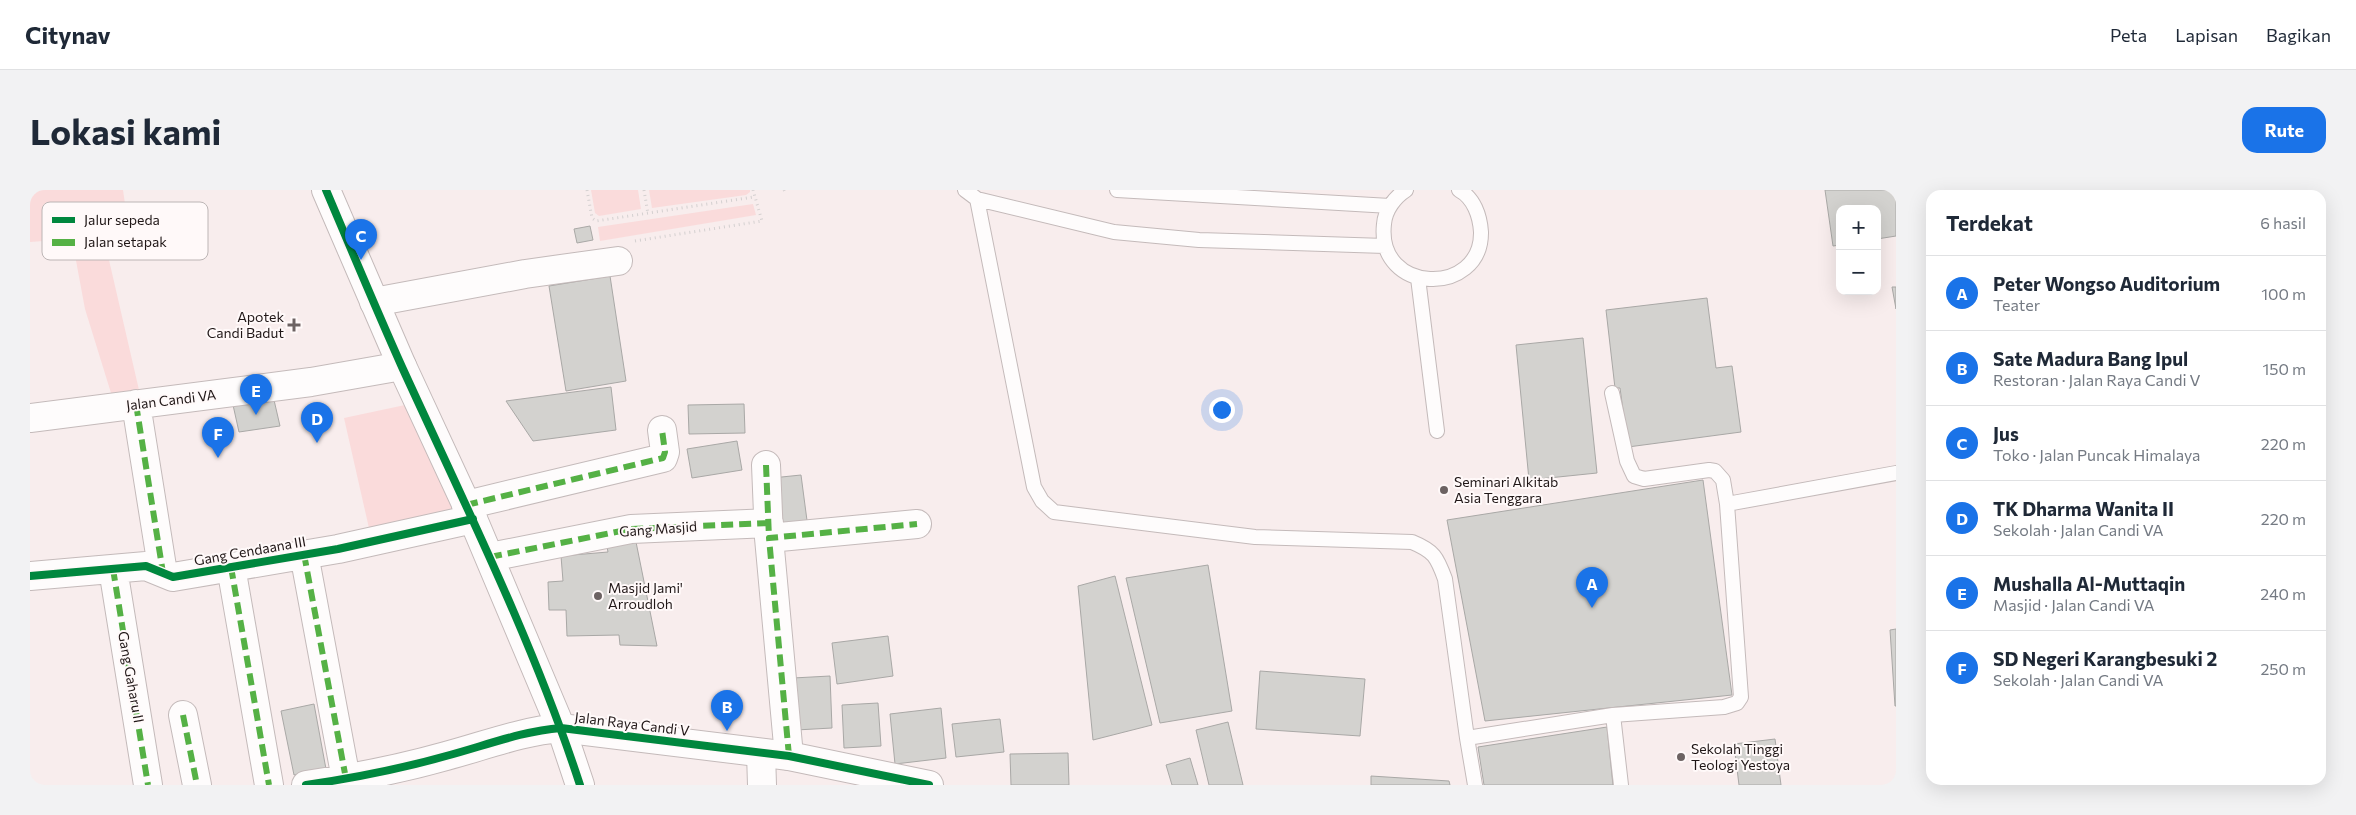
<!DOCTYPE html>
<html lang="id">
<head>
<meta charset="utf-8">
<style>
	:root { --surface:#fff; --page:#f2f2f3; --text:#1f2937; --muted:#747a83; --line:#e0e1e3; --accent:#1a73e8 }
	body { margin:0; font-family:Commissioner,sans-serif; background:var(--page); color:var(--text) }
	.controls { position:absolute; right:15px; top:15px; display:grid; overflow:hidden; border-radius:10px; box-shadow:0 5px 20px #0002 }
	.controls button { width:45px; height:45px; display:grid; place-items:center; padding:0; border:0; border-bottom:1px solid var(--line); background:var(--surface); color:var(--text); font:25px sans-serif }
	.you { position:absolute; left:1191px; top:219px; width:18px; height:18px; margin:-12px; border:4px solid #fff; border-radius:50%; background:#1a73e8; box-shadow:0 0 0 8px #1a73e833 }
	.badge { display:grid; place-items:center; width:32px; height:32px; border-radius:50%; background:var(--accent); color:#fff; font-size:16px; font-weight:700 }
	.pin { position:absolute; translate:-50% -41px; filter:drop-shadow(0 1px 2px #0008) }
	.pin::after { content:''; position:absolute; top:26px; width:18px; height:15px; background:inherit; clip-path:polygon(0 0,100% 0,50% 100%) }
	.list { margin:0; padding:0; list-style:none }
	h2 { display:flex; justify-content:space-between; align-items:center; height:65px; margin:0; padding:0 20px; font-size:21px }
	h2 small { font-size:16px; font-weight:400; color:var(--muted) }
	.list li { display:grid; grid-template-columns:32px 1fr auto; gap:15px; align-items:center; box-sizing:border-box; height:75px; padding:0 20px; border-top:1px solid var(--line) }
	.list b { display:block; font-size:19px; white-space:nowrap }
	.list p { margin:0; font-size:16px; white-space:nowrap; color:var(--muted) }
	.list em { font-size:16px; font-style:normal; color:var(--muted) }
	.map { position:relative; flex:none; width:1866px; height:595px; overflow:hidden; border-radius:15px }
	header { display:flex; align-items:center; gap:30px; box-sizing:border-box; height:70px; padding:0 25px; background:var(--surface); border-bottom:1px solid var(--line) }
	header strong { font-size:24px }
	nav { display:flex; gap:28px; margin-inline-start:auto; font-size:18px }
	.intro { display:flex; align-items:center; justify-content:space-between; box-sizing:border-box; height:120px; padding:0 30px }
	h1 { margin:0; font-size:35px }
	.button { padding:12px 22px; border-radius:15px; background:var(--accent); color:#fff; font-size:18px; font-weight:700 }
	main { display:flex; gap:30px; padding:0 30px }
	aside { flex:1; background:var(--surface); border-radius:15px; box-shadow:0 5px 20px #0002 }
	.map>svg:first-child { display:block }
</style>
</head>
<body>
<header>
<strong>Citynav</strong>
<nav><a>Peta</a><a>Lapisan</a><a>Bagikan</a></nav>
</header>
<div class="intro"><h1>Lokasi kami</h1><a class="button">Rute</a></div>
<main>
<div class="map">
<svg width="1866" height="595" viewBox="0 0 1866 595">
	<rect width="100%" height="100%" fill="#f8eded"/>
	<path fill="#fadbdb" d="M0,0H93L99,42L73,44L109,200L81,203L55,119L42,49L0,52Z
		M561,0H608L611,19L569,26L565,23Z
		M619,0H720V2L716,5L622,18Z
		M723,14L726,25L570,51L568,37Z
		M375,215L430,327L341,347L314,228Z"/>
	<path fill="#d3d2cf" stroke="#a9a8a6" d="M1795,0H1866V46L1847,49V19H1810V55L1803,56Z
		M560,36L563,50L547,53L544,39Z
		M580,86L596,191L536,201L519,96Z
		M1862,97H1866V119Z
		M1677,108L1686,178L1702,176L1711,242L1598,257L1590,198H1585L1576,120Z
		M1553,148L1567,283L1499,290L1486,155Z
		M581,197L586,240L503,251L476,211Z
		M244,210L250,236L209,242L203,215Z
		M714,214L715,243L659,244L658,215Z
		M707,251L712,280L662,288L657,259Z
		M771,285L778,338L749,341L742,288Z
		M1673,290L1702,505L1455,531L1417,330Z
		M605,347L627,456L590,455L589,445L537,446L536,420H519L518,392L533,391L531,366L578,362L576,352Z
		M1178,375L1202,521L1130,533L1096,388Z
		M1085,386L1122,535L1063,550L1048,396Z
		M1866,439V516H1865L1860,440Z
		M858,446L863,486L807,494L802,453Z
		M1230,481L1335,489L1330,546L1226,539Z
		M800,486L802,538L766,540L763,488Z
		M848,513L851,556L814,558L812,515Z
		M284,514L296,579L264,585L251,521Z
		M911,518L916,568L865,574L860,524Z
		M970,529L974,562L926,567L922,534Z
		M1198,532L1213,595H1179L1166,540Z
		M1577,537L1583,595H1454L1448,557Z
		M1745,549L1751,595H1709L1704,554Z
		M1038,563L1039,595H981L980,564Z
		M1160,568L1168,595H1142L1136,575Z
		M1341,586L1419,591L1420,595H1341Z"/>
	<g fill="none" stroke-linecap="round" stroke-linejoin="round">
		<g stroke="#c4baba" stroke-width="16">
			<path id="service" d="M935,0L947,9L1084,42L1169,50L1355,56
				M1087,0L1360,16
				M1376,0C1365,7 1355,20 1354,34C1346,105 1452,107 1451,42C1450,26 1444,8 1429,0
				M947,9L1004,297L1012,311L1024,322L1225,347L1382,352C1404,361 1407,367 1415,389L1437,548L1583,525L1694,517L1707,513L1711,507L1697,314L1866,283
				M1388,88L1407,241
				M1582,203L1597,271L1604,286L1614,289L1679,280L1685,281L1693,290L1697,314
				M1583,525L1591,595
				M1437,548L1445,595"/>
		</g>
		<g stroke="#c4baba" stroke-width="30">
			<path id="minor" d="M344,112L495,84L588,71
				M106,214L133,383
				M0,228L281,192L372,176
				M736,275L739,348
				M436,315L633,268L635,262L632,240
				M274,364L316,589
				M460,367L601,339L739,333
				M201,377L239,595
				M83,379L118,595
				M0,386L116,376L143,387L308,359L443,329
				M153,525L167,595
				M731,563L732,595
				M759,566L739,348L887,334
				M276,595C324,588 370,579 416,566C454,556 492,541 531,538L550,595"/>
		</g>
		<g stroke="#c4baba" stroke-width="30">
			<path id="tertiary" d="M296,0L372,176L443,329L531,538L759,566L899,595"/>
		</g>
		<path stroke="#d4d0d0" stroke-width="3" stroke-dasharray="1 4" stroke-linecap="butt" d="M557,0L562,28L566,31L724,7
			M614,0L618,24
			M754,0L755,2
			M605,51L732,31L723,0"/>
		<use href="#service" stroke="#fefcfc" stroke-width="14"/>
		<use href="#minor" stroke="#fefcfc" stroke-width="28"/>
		<use href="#tertiary" stroke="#fefcfc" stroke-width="28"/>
		<path stroke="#55b145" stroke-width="6" stroke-dasharray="12 6" stroke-linecap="butt" d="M106,214L133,383
			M736,275L739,348
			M436,315L633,268L635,262L632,240
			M274,364L316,589
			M460,367L601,339L739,333
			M201,377L239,595
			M83,379L118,595
			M153,525L167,595
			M759,566L739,348L887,334"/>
		<g stroke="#fff9f9" stroke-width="11">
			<path id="cycleway" d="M296,0C321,59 346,119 372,177C435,315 503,451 550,595
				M0,386L116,376L143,387L308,359L443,329
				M276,595C324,588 370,579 416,566C454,556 492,541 531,538L759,566L899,595"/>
		</g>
		<use href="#cycleway" stroke="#00873e" stroke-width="8"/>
	</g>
	<g fill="#6c6262" stroke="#fff9f9" stroke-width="2">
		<path d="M261.5 127.5h5v5h5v5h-5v5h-5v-5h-5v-5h5z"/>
		<circle cx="1414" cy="300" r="5"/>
		<circle cx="568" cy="406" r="5"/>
		<circle cx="1651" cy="567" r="5"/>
	</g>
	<g text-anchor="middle" stroke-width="4" stroke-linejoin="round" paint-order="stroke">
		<g font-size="14" fill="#201717" stroke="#fff9f9" text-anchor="start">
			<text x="254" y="132" text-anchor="end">Apotek<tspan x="254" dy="16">Candi Badut</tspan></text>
			<text x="1424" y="297">Seminari Alkitab<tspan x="1424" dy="16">Asia Tenggara</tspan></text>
			<text x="578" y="403">Masjid Jami'<tspan x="578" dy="16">Arroudloh</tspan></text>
			<text x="1661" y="564">Sekolah Tinggi<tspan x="1661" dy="16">Teologi Yestoya</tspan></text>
		</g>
		<g font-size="14" fill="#201717" stroke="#fff9f9">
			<text transform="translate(141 210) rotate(-7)" y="5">Jalan Candi VA</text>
			<text transform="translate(628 339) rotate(-4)" y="5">Gang Masjid</text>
			<text transform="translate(220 361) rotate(-10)" y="5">Gang Cendaana III</text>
			<text transform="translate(101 487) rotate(80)" y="5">Gang Gaharu II</text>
			<text transform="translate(602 534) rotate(7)" y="5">Jalan Raya Candi V</text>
		</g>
	</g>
	<rect x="12" y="12" width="166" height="58" rx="8" fill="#fff9f9" stroke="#bcb5b5" stroke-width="1"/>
	<rect x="22" y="27" width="23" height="6" fill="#00873e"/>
	<rect x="22" y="49" width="23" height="7" fill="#55b145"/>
	<g font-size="14" fill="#201717">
		<text x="54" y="35">Jalur sepeda</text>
		<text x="54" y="57">Jalan setapak</text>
	</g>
</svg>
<div class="controls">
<button>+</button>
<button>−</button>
</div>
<div class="you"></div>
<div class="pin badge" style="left:1562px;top:418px">A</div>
<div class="pin badge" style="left:697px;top:541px">B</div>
<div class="pin badge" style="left:331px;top:70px">C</div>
<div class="pin badge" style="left:287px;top:253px">D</div>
<div class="pin badge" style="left:226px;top:225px">E</div>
<div class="pin badge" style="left:188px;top:268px">F</div>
</div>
<aside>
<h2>Terdekat<small>6 hasil</small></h2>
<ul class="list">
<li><span class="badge">A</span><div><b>Peter Wongso Auditorium</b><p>Teater</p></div><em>100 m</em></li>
<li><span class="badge">B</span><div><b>Sate Madura Bang Ipul</b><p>Restoran · Jalan Raya Candi V</p></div><em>150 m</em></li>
<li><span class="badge">C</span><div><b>Jus</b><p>Toko · Jalan Puncak Himalaya</p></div><em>220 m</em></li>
<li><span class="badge">D</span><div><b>TK Dharma Wanita II</b><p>Sekolah · Jalan Candi VA</p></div><em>220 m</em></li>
<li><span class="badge">E</span><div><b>Mushalla Al-Muttaqin</b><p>Masjid · Jalan Candi VA</p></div><em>240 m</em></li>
<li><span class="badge">F</span><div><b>SD Negeri Karangbesuki 2</b><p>Sekolah · Jalan Candi VA</p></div><em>250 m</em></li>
</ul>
</aside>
</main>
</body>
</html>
